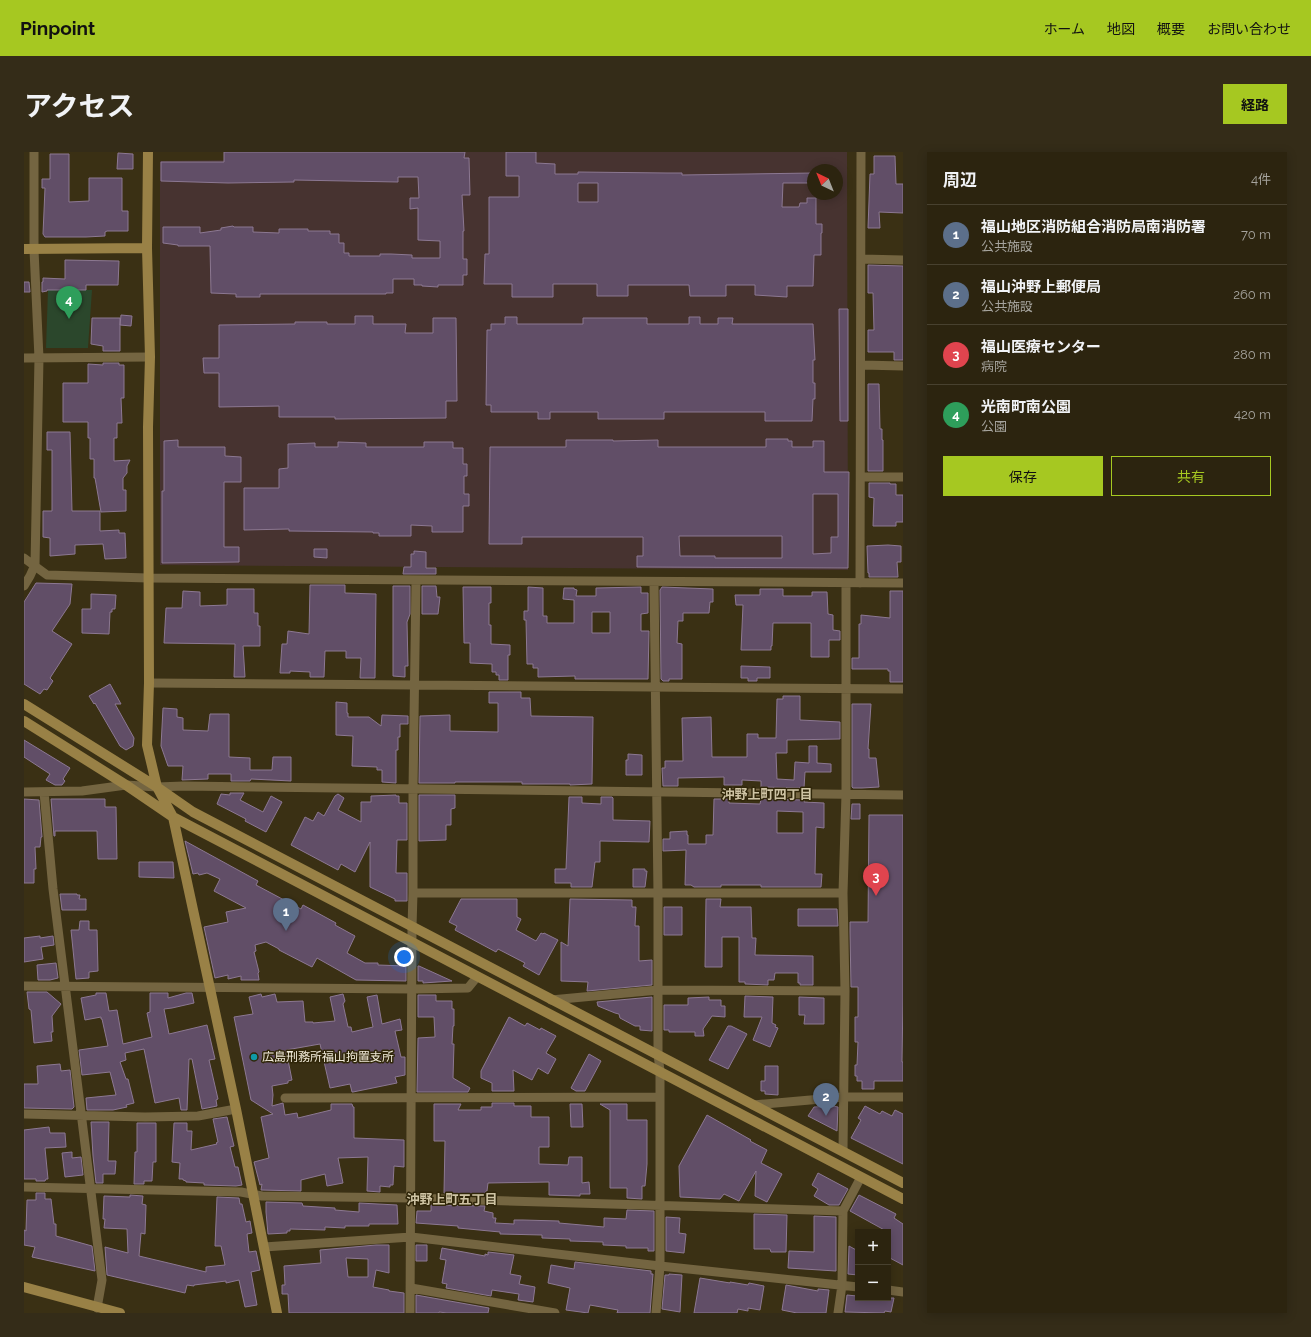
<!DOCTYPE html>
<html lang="ja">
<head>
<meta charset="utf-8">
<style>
	:root { --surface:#2c240f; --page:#342c18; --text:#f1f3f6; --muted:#a6a49e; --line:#48412f; --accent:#a6c821 }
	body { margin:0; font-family:Raleway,"Noto Sans JP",sans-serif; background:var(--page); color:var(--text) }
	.controls { position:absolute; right:12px; bottom:12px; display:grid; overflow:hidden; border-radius:0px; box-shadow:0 2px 10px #0003 }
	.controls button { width:36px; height:36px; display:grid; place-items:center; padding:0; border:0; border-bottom:1px solid var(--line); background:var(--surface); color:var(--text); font:20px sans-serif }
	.compass { position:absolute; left:783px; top:12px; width:36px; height:36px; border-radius:50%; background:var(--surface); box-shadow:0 2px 10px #0003; rotate:317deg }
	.you { position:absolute; left:380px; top:805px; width:14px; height:14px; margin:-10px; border:3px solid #fff; border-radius:50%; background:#1a73e8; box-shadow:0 0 0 6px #1a73e833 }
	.badge { display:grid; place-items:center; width:26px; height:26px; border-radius:50%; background:var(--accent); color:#fff; font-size:13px; font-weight:700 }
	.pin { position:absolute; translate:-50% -33px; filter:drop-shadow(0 1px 2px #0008) }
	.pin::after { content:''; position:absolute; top:21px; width:14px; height:12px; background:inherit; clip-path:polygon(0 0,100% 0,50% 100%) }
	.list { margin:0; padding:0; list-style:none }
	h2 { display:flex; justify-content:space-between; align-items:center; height:52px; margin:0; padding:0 16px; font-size:17px }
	h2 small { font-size:13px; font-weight:400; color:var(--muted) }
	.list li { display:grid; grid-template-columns:26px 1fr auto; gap:12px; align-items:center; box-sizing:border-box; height:60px; padding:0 16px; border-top:1px solid var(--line) }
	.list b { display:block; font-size:15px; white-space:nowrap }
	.list p { margin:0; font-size:13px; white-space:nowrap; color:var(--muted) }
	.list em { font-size:13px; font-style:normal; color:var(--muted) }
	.actions { display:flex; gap:8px; padding:12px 16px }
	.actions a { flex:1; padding:9px 0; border:1px solid var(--accent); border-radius:0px; text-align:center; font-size:14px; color:var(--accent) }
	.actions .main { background:var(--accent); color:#111 }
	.map { position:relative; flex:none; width:879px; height:1161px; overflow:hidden; border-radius:0px }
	header { display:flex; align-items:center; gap:24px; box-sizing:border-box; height:56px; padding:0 20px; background:var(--accent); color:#111 }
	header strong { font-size:19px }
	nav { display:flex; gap:22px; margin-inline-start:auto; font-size:14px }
	.intro { display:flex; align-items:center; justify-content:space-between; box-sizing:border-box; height:96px; padding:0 24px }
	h1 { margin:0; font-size:28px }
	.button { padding:10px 18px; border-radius:0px; background:var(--accent); color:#111; font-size:14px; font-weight:700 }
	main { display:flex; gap:24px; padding:0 24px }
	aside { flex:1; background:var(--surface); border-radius:0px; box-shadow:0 2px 10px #0003 }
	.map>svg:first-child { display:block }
</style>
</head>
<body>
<header>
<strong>Pinpoint</strong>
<nav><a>ホーム</a><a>地図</a><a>概要</a><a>お問い合わせ</a></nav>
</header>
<div class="intro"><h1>アクセス</h1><a class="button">経路</a></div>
<main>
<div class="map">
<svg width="879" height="1161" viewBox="0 0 879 1161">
	<rect width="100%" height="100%" fill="#3a3014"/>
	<path fill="#473330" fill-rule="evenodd" d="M390,0H823L824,418L136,413V9L390,6ZM789,18H813V42H789Z"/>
	<path fill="#2b472c" d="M24,138H68L64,196H22Z"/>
	<path fill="#614e67" stroke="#8c7892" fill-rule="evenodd" d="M200,0H441L440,6H445L446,43H438L440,79H439V107H443V123H439V133H414V135L398,134V133H390V127H369V141H362V142H236V145H212V142L187,141L186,94H154V93L139,91V75H176V81L197,78V76L209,74L210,75H229V80L255,81V77H284V79H306V82H315V91H320V101H325V104H356V102H367L388,103V106H416V89L394,88V56L386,57V46H395L394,25H374V30L270,28V30L204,31L137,29V10H200Z
		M482,0H512V11L531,12V22H554V20L643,21H658V23L789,21V31H759L758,55H775L776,51H783V46H792V72H798V81H797V103H790L789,134H763V145L731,143V133H702V144H666L665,133H604V144H573V132H529V145H488V132H460L461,102H465V45H495V24H482ZM554,31H574V50H554Z
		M94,1L109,2V17H93Z
		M26,2H45V50L65,49V26H98V59H104V79H83L81,80V84L62,85H21L19,82L21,36H18V27H26Z
		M850,4H871L872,32H879V61L855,60L856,76H844L846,22H850Z
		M41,108L95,109L94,133H62V138H23V139L18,140V130H19V126L41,127Z
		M844,113L879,114V208H870V200H844V178H850L849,141H844Z
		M0,130H5L6,140H0Z
		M815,157H824V269H816Z
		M97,163L108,164L107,174L96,173Z
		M331,164H349V172H382L381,181H409V166H432L433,249H422V266L311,267V265H255V254L195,255V221H180L179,206H195V173L271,172V170H303V172H331Z
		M481,165H493V172H559V166H623V172H665V165H676V172H694V166H709L708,172H789L791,208H789V231H791V247H789L788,269H741V260H640V267H574V260H526V267H514V260H467V253H462L463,178H467V172H481Z
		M68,166H96V199H79V194L67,192Z
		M79,211H95V213H100V246H97L98,271H93V286H90V309L106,308L103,314V321L99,326V338H102V359L77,360L71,326H70V307H66V286H64V270H39V231H64V212L79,213Z
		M844,232H855L856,277H858V288H859V319H844Z
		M23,280H46L48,359H76V379L95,378V381H101L102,406L81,407L79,392L51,393V402L26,404V386L19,385V359H28V298H23Z
		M742,287H764V289H768V295H789V289H800V320H825L824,416L613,415V404H619V385H498V392H465L466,295H542V288H589V289L634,288V295H742ZM789,342H814V385H807V401L789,402ZM655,384H758V406H691V404H656Z
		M154,288V295H201V304L217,305V330H200V395H215V410L138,411V339H140V289Z
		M314,290L342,291V295H400V290H429V296H439V312H443V324H440V342H445V354H439V380H408V374L387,373V384H355V381H349V380L265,379V377L220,378V336H255V317L264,316V292L291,291V295H314Z
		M845,331H866V332H872V343H879V370H872V374H849L850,346L845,345Z
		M864,393L877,394V410H873L874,425H845V421H844L843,394Z
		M290,397H303V406L290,405Z
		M390,399L402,400V416H412V422H379L380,415H387V402H390Z
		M12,431L48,432L46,452L28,479L48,492L26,526L29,529L23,538L20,537L16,542L0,532V450Z
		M286,433H321V441L352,442L351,526H336L337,506H322V499H301L300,525H286V520L266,519V521H256L258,492H263L264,479L285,482Z
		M369,434H386V462L383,470L384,514H381V525L369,524Z
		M398,434H412L413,445H416L414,462H398Z
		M439,435H467V451H465V473H467V492L486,493V503H484V528H475V523H472V520H468V512L446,511V491H440Z
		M504,435L519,436V464H523V471H550V448L539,447L540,436H550V437L553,438L552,444H572V436L617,435V441H624V461L617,462V479H625L624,527H551V524L514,525V516H509V512H503L502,468H500V459H504ZM568,460H586V481H568Z
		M638,435L689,437V450H686L685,461H659V469H654L653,491L658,492V527H645V529H639L637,527L636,438Z
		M203,437H230V461H234V474H236V494H219L221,525H210L211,492L140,491L142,456H158L159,439L176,440V454L203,453Z
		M736,437H759V444H788V440H803L804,462L809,463V478L816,479V488H805V505H787V471H749L748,494H747V498H717L719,453H712L711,443H736Z
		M866,439H879V530H866V519H864V517H828V506H835V472H837V463L866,466Z
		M67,442L92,443L91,457H88V460H86L85,482L58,481V457H67Z
		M717,514L746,515V526H733V529H724V526H717Z
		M86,532L97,552H91L110,586L109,594L102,598L96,594L71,551L70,552L65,544Z
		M465,540H497V546H506L507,564L569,565L568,632L546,633V632H498V630H431V631H395L396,564L426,563V579L474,580V551H465Z
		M759,544H776V568L816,570V587L763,588V601H752L753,627L770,628L771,610L785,611V594H793V611L807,612V620H781L780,636L737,635V629L718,628V633H700V625L654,626V634H639L638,616H641V609H659L658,566L687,565L688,605H723V582H734V586H752L753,547H759Z
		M312,550L323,551V561H324V565H345L357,574L358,563L384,564V572H376V585H374V598H372V631L358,630V618H353V615L328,614L329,584L312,583Z
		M828,552H847L844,597H845V606H852L855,635L838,636H829L828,635Z
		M139,556L153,557V565L159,566V578L184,579L186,562H205V605L226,606V618H248L249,605H267V629L227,627L226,629H207V622H184V627L158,628L159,614H144L137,594Z
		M0,588L46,616L39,627L41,629L38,633H31L22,628L26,622L0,605Z
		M604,602L618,603V623H602V608H604Z
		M206,641H220L216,648L239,660L247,644L258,650L242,680L221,669L222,667L193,652L197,642L206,643Z
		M314,642L320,646L314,658L337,670V650H347V644L372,643V644H375V651H383V688H373L372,721H383V749H371V747L346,735V690L331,720L317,712L314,718L267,693L281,665L289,669L294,660L300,664L311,644Z
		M395,643H431V656L427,657V673H422V688L395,689Z
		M545,645H558V651L577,652V645H588L589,646V668L626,669L625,690L576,689V710H571L568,735H547V731H531V717H542Z
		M0,647L15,648L18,685H17L16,695H11L12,717H10V731H0Z
		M27,647H81V655H92L93,707H74L73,679H31V684H30Z
		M690,647H705V651L736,652L737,647L780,648V650L800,651V676L792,675L791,722H798L797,735H737V733H697V735H670L667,733H661L662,698L639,699V687H646V680L663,679V683H664V692H682V683H689ZM753,659L779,660V681H753Z
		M828,652H836V667H827Z
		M845,663H879V844L878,910H879V929H850V937H838V929H833V924H831V913H833L834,890H831V865H834V835H827L826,780V770H844Z
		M161,689L234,729L232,733L277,757L279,753L312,771L311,773L331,784L323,801L341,811H354V813L382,814V829L332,828L293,806L288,815L255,798V797L242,790L231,793L232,799L230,800L235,820L234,821L235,828H217V824L204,827V823L191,826L180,775L204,770L202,760L222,756L190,739L196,727L183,721L175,723L174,721L169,722Z
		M115,710H149L150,726L115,725Z
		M609,717H621V719H623L621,735H609Z
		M36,742H53V743H56L55,747H62V758H38Z
		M437,747H493V765L497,767L492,778L512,789L517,781L519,782L520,781L534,788L515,823L499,814L501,811L474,797L472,800L431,778L433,774L425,770Z
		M546,747L608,748V755H612L611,774H615V809L628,808V833L563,839L564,830L537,829V790L544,794Z
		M682,747H697L696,755H727L728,786H732L731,803L789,804V833H776V831H774V821H751L750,828H744V833L721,832V830H715V785H698V815H681Z
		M640,755H658V783H640Z
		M774,757H813L814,774H774Z
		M56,769H65V778H73L74,819L65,820V826L52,827L47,778H55Z
		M16,784V786L29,784L30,793L17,795L19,807L0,810V786Z
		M32,811L34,826L26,828H14L13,813Z
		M394,814H395L428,829L399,831V829H394Z
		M3,840H23L37,852L28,864L29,880H27L28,889L10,891L7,858L5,857Z
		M72,841H82L85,859L93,858L99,892L128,885L123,861L126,860V841H144V846L162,841H168L170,851L148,856L140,857L145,882L183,873L191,907L185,908L194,947L192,948L193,954L178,957L168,907H165L163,958H157L155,946L131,951L120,897L101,901L102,908L96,910L102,927H104L110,951L102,953L103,955L89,958H63L62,946L92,943L86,920L58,923L55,898L84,894L78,867H77V865L61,868L57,846L72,843Z
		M237,842L238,845L251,842L253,850L279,849L281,870H289V871L311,869L306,845L319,842L321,849L319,852L324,875H327L328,880L349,875L343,845L353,843L358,872L376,867L378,878L371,879L377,905H381V923L371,925L373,931L329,940H328L326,932L306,936L296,892L262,898L268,928L264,929V931L248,934L249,943L248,954L259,951L261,963L273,961L274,966L307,958V952H328L329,955H330V986L380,988V1015L370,1014L369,1033H366V1035L356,1034V1040L343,1039L344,1005L314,1006L319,1031L303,1034L301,1022L277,1028V1039L237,1038L238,1032L236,1033L230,1010L245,1006L237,965L249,962L227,948L210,865L229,862L225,845Z
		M394,843H412V849H428V857H430V874H429L428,892H430L429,926L446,936L444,940H393L394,886L411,885L410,865H394Z
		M721,844L749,845L748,871L752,873L751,875L754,876L746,895L729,888L738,865H720Z
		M628,845V879L616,878V874H611L596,866L595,862L591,861L574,854L573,850Z
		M685,845V848H697V854H701V865L688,864L679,877L680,884H671V880H645V878H640V853H664V846Z
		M775,845L800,846V872H780L781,863H775Z
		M485,865L501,874L503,871L516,878L517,876L532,884L522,901L532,907L524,922L514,916L508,928L489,918L490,939H468V931L457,926V919Z
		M704,874H707L723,882L704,917L685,908Z
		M565,902L577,909L561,939H552L547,936Z
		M36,912L37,919L46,918L50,955L48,957L0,956V932H14L13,914Z
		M741,914H754V943L741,942V939H737V929H741Z
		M468,951H490V954H507V965H525V995H515V1012L544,1013L545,1005H558V1031L565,1030L566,1042H556V1044L525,1043V1030L464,1031L463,1039H462L461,1042L420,1041L421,989H410V952H437L434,958H457V955H468Z
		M546,952H558L559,975H547Z
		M576,952H603V968H623V1012L621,1034H618V1047L603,1046V1036H586V958Z
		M809,954L814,955L813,979L784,964L790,955Z
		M841,954L856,962L858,959L868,964L871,958L879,962V1012L827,986L837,968L834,966Z
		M683,963L727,988L726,989L743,998L737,1011L758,1022L743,1050L731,1044L732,1019L715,1049L700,1042L696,1047L656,1045L655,1014Z
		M203,965L210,994L206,995L211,1015H214L218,1033L212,1034L180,1033V1031L162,1030V1029L159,1028V1027H155L156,1011L148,1010L150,971H163V979H168L167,998L193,992L192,991L194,990L189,967Z
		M67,970H85L84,1009H92L91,1022H79V1031H72L69,1004Z
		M113,971H132V1010H129L128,1029H120V1032H110L111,1000H113Z
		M25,975L26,981H41L42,995L21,996L24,1027H22L21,1029H12V1027H0V978Z
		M48,1000V1006L57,1005L59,1023L41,1025L38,1001Z
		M794,1021L824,1037L815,1053H805L790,1044L794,1037L788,1033Z
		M12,1041H21V1047H27L30,1072H32V1084L68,1094L71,1119L8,1105L11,1095L0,1093V1078L2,1079L3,1048H12Z
		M106,1043L119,1044L118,1052L122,1053L121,1082L117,1081L115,1104L182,1120V1115L201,1113L197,1094H191L193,1045L215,1046L216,1052H218L222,1070L226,1069L228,1081L223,1082L225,1100L232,1099L236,1118L227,1120L233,1153L221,1155L215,1128L202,1131V1129L170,1133V1134L163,1133L161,1141L83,1123L81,1095L104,1101L103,1077L80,1076L81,1067H79L80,1044L106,1045Z
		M835,1043L872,1062L870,1066L879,1072V1113L864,1105V1080L826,1059Z
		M242,1050L278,1051L279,1054L311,1056V1058L335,1060V1051L373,1053L374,1072H345V1074H321V1076L301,1075V1078L266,1077V1079H263V1081L244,1082L242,1060Z
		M407,1053L461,1054L460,1059L469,1061V1066H472L471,1071L490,1072V1068H499L535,1069V1071L580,1075V1066L602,1067L603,1058L630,1059V1099H624V1096H602V1094L579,1093V1090L546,1089V1087L518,1086V1083L476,1082V1080L434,1076V1074L392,1071L393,1059H407Z
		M730,1062L763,1063L762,1100H747L746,1097H730Z
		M790,1064L812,1065V1119L764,1116L765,1099L790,1100Z
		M642,1065L656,1066L655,1081L662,1082L660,1101L642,1099Z
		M352,1093H365V1121L352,1118L349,1135L365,1138V1139L380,1141V1161H265L264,1142H258V1133H261L260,1114L297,1111L296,1098ZM322,1106L344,1107V1125H324Z
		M392,1093H403V1109H392Z
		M825,1094L834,1099V1123L824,1122Z
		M418,1096L461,1104V1102L464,1103V1100L490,1103L486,1122L497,1124L495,1132L511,1135L509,1150L494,1148L495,1142L468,1138L467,1144L422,1136L423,1132L418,1131L422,1108L416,1107Z
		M551,1110L627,1119V1122H629L626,1161H593L594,1158L566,1153L564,1161L542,1158L546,1136L524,1131L527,1113L550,1117Z
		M645,1122L658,1123L656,1160L638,1157L641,1123H645Z
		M676,1126L706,1131V1130L724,1133L725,1131L740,1134L736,1158L724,1156V1159L714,1157L713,1161H670Z
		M762,1133L794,1139V1137L805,1138L802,1161H773L758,1158Z
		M392,1143L465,1156L464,1161H423L415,1160V1161H392Z
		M823,1143L833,1144V1146H870L867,1160L861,1159L860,1161L821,1160Z"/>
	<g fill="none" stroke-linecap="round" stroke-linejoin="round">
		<path stroke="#746541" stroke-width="9" d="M838,107L879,108
			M0,206L126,205
			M838,213L879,214
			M837,325H879
			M0,406L23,423L124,426L879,431
			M630,430L634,742V902L636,919V1114L632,1161
			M836,431L837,0
			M0,434L6,424L11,413L15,206L10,98V0
			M125,531L879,537
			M0,640L58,639L102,633L133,635L160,634L879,643
			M20,640L29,737L78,1128L73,1156
			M389,741H819
			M0,834L389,837L444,836L453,825
			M527,848L634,838L821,839
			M261,946L635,945
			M729,953L820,945H879
			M0,962L121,965L174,964L212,957
			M819,999L821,839L819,741L822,642V431
			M0,1035L217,1040L238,1044L387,1046L819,1059
			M240,1095L387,1085L636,1114L834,1135
			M387,1136L531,1161
			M864,1138L879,1140
			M386,1161L388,775L389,741V638L392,428
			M814,1161L818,1133L819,1059L837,1025"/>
		<path stroke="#998146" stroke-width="10" d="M124,0L123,96L126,205L124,275L125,531L123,593L133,635L149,665L212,957L253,1161
			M0,97L123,96
			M0,552L133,635L169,660L879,1031
			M0,569L102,633L149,665L879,1047
			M0,1135L96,1161"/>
	</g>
	<circle fill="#0f9aa8" stroke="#302609" stroke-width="1.5" cx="230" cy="905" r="4"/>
	<g text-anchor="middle" stroke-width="3" stroke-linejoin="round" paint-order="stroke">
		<g font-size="12" fill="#f0ead9" stroke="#302609" text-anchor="start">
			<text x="238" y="909">広島刑務所福山拘置支所</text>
		</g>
		<g font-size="13" font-weight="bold" fill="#cfc4a4" stroke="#302609">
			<text x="743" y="647">沖野上町四丁目</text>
			<text x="428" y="1052">沖野上町五丁目</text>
		</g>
	</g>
</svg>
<div class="controls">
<button>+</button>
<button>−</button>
</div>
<svg class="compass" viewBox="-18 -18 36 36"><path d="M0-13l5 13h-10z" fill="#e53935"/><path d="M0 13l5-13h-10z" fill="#a6a49e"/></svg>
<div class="you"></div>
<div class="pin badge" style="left:262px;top:779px;background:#5c6f8a">1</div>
<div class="pin badge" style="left:802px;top:964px;background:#5c6f8a">2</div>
<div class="pin badge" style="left:852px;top:744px;background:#e0444e">3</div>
<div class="pin badge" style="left:45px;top:167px;background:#2e9e5b">4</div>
</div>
<aside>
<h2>周辺<small>4件</small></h2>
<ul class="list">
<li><span class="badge" style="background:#5c6f8a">1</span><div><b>福山地区消防組合消防局南消防署</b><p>公共施設</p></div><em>70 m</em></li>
<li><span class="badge" style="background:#5c6f8a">2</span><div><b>福山沖野上郵便局</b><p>公共施設</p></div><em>260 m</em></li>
<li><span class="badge" style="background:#e0444e">3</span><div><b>福山医療センター</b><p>病院</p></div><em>280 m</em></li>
<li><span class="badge" style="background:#2e9e5b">4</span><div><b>光南町南公園</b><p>公園</p></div><em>420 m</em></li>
</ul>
<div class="actions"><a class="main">保存</a><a>共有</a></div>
</aside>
</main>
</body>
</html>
